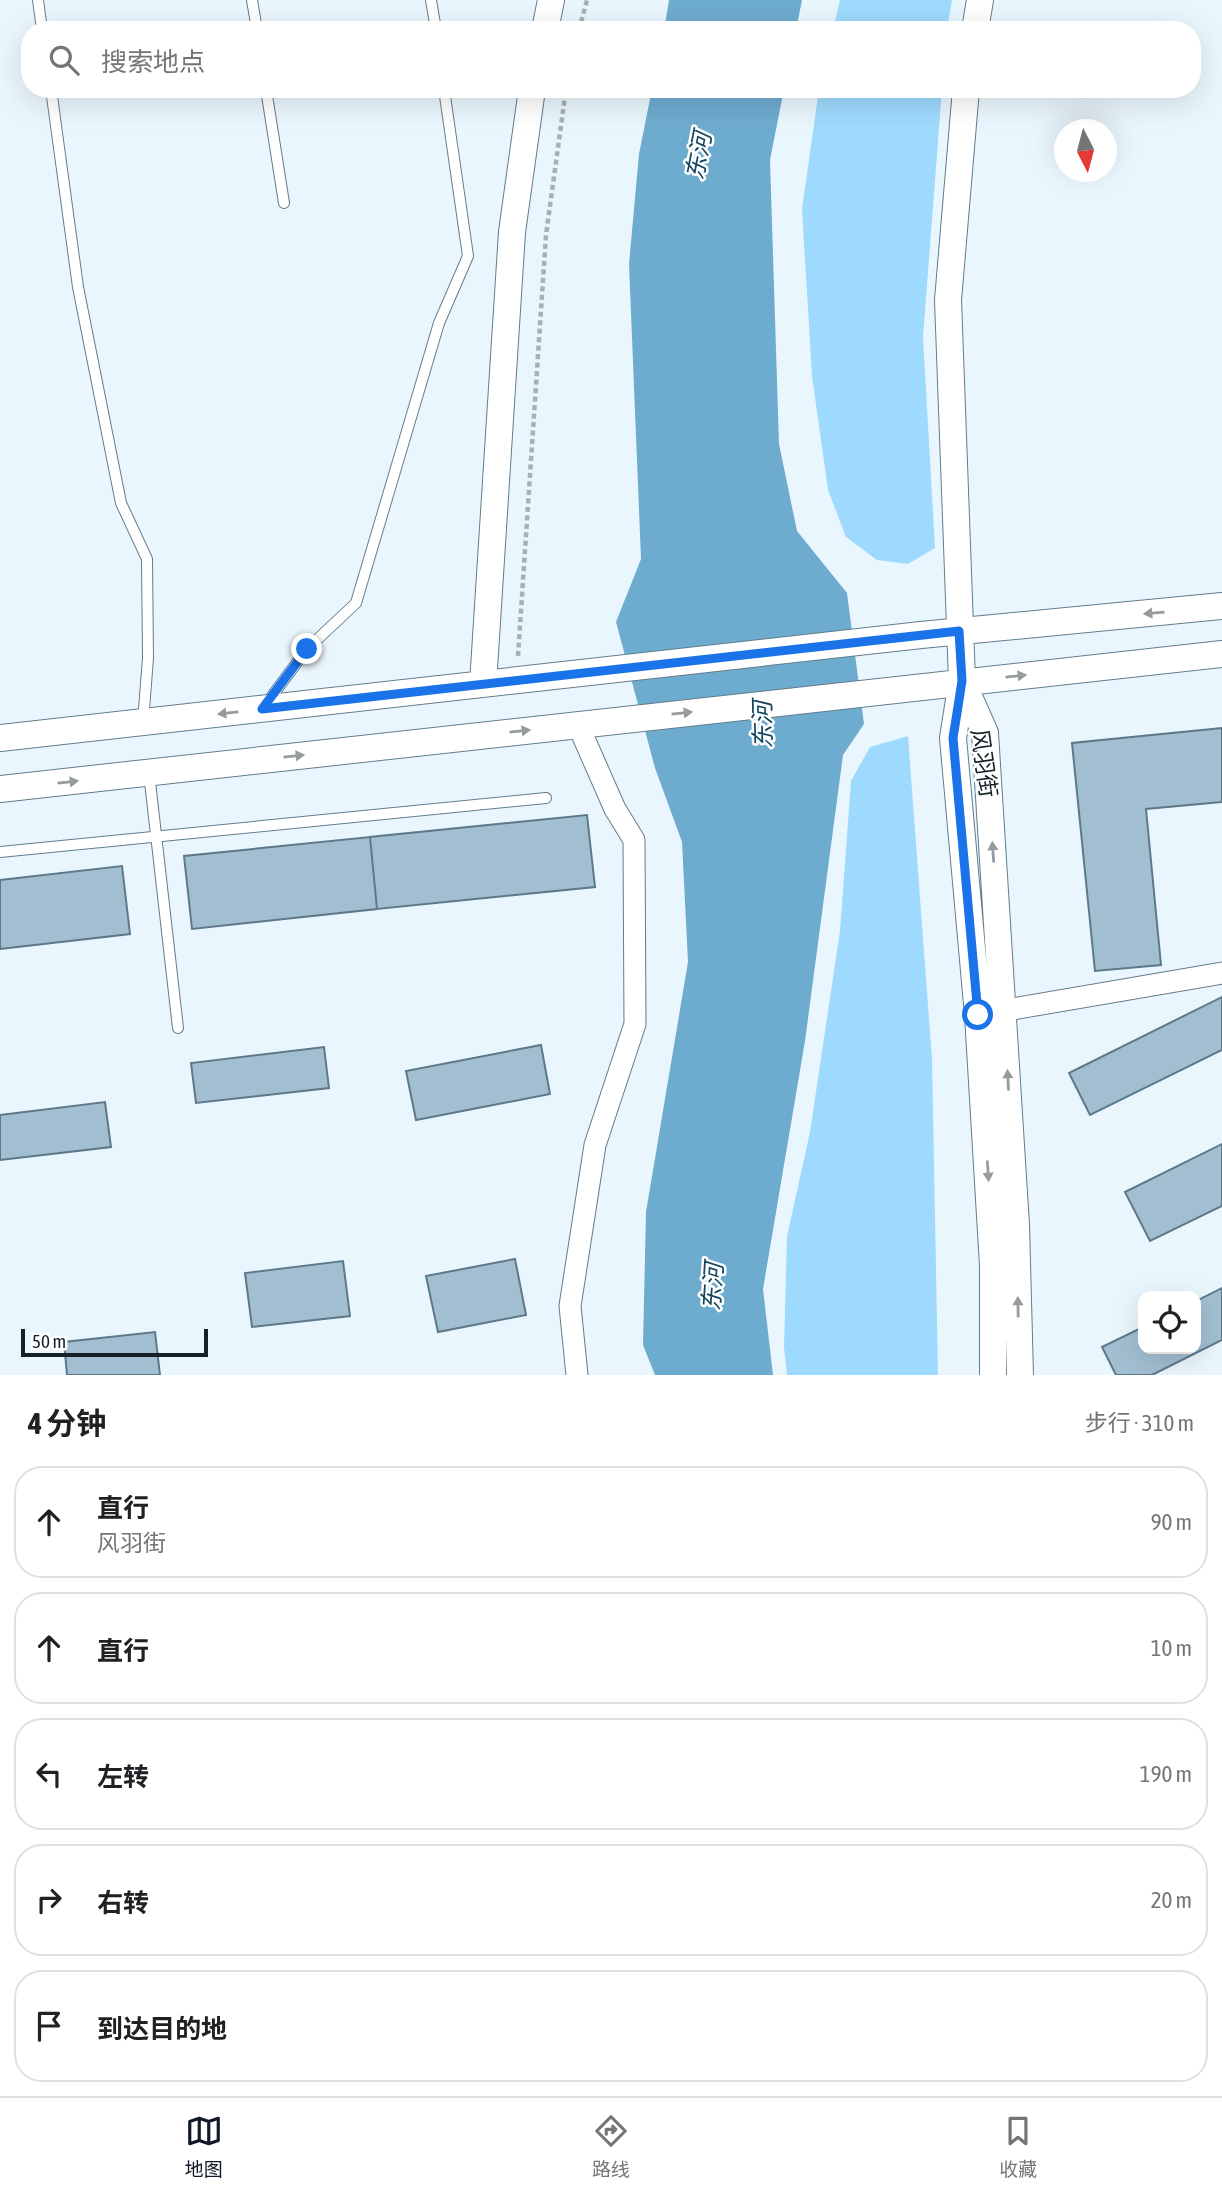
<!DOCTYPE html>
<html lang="zh">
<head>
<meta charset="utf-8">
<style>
	:root { --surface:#fff; --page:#f6f6f6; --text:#202124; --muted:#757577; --line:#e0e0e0; --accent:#111827 }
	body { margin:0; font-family:"Asap Condensed","Noto Sans SC",sans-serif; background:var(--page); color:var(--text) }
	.controls { position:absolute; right:21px; bottom:21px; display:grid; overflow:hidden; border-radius:14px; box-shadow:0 7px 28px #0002 }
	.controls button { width:63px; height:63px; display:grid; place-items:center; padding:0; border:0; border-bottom:2px solid var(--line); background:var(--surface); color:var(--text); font:35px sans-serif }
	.compass { position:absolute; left:1054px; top:119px; width:63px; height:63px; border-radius:50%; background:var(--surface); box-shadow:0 7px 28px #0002; rotate:174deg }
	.scale { position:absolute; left:21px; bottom:18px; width:187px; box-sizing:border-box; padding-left:7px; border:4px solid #152127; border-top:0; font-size:19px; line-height:24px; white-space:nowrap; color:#152127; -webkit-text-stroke:5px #fff; paint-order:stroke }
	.stop { position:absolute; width:21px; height:21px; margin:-16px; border:5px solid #1a73e8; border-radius:50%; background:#fff }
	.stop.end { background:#1a73e8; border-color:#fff; box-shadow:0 2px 7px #0008 }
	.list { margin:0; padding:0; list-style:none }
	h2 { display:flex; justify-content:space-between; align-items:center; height:91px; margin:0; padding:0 28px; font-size:30px }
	h2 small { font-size:23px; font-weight:400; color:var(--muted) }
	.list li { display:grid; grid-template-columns:46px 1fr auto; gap:21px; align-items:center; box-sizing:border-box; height:112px; margin:0 14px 14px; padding:0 14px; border:2px solid var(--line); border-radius:28px }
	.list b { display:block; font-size:26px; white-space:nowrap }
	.list p { margin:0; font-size:23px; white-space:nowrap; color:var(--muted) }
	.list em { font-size:23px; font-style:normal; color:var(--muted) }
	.icon { flex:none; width:38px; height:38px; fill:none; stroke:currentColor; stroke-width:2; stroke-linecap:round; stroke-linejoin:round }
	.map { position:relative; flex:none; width:1222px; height:1375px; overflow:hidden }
	.search { position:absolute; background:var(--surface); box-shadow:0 7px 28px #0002; left:21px; right:21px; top:21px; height:77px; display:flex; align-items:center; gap:18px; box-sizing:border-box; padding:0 24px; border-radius:28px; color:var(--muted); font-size:26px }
	.sheet { height:721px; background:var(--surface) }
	nav { display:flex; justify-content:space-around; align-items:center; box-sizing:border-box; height:98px; border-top:2px solid var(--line); background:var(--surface); font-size:19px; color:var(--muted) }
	nav a { display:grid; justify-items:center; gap:4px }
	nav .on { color:var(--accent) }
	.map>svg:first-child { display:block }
</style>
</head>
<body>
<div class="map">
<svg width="1222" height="1375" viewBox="0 0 1222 1375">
	<rect width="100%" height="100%" fill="#eaf6fd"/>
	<path fill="#9edafd" d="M840,0H952L947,30H833Z
		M819,89H942L923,337L935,548L908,564L877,560L846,537L828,490L812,376L802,209Z
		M908,736L932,1059L938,1375H787L784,1347L787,1236L810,1132L840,931L851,781L870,747Z"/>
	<path fill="#6eaccf" d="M669,0H802L796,30H664Z
		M652,89H784L770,160L779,444L797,531L847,593L864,724L843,755L805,1041L763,1289L773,1375H655L643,1345L646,1212L688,962L682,842L655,768L616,622L641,559L629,264L639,154Z"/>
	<path fill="#a2bfd1" stroke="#5d7989" stroke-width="2" d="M1222,728V802L1146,809L1161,965L1095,971L1072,743Z
		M587,815L595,887L377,909L370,837Z
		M370,837L377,909L192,929L184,856Z
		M122,866L130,934L0,949V880Z
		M1222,997V1050L1090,1115L1069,1073Z
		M541,1045L550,1094L416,1120L406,1071Z
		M324,1047L329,1088L196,1103L191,1063Z
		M105,1102L111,1147L0,1160V1115Z
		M1222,1144V1206L1150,1241L1125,1192Z
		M515,1259L526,1315L438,1332L426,1276Z
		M343,1261L350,1316L252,1327L245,1273Z
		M1222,1288V1340L1152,1375H1116L1102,1347L1143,1327V1349H1196V1301Z
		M155,1332L160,1375H67L64,1342Z"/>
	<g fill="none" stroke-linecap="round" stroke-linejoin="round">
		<g stroke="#617d8d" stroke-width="12">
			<path id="service" d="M38,0L42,30
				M252,0L257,30
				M431,0L436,30
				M51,89L78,287L121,503L147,559L148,658L143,722
				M266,89L284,203
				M266,704L307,649L356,603L439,323L468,256L444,89
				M149,773L178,1028
				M0,852L546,798"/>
		</g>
		<g stroke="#617d8d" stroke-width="23">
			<path id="minor" d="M989,1013L1222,973
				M577,1375L570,1306L595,1145L635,1024L634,840L615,809L578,725"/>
		</g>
		<g stroke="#617d8d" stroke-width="28">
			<path id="tertiary" d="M545,30L551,0
				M975,30L980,0
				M962,681L948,300L966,89
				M483,684L512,232L532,89
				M0,738L921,635L1222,606
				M0,789L1222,654
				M993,1375V1266L978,1015L953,738L962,681L985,733L1016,1225L1020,1375"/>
		</g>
		<path stroke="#a5b1b7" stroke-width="4.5" stroke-dasharray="5 3.5" stroke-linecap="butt" d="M579,30L587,0
			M518,656L546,235L566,89"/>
		<use href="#service" stroke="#fff" stroke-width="10"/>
		<use href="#minor" stroke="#fff" stroke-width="21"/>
		<use href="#tertiary" stroke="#fff" stroke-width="26"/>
	</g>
	<defs><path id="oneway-solid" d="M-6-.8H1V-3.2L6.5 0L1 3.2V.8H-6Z" transform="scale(1.75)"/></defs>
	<g fill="#969b9e">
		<use href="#oneway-solid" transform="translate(1154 613) rotate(175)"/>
		<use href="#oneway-solid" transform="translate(1016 676) rotate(-6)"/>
		<use href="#oneway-solid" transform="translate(228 713) rotate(174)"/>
		<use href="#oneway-solid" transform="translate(682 713) rotate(-6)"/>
		<use href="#oneway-solid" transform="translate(520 731) rotate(-6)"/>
		<use href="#oneway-solid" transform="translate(294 756) rotate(-6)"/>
		<use href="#oneway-solid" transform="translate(68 782) rotate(-6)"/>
		<use href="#oneway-solid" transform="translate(993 852) rotate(-94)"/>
		<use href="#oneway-solid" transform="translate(1008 1080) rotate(-93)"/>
		<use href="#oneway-solid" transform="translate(988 1171) rotate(86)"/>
		<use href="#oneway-solid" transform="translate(1018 1307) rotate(-91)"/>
	</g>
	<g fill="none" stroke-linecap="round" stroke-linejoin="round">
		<path stroke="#1a73e8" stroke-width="9" d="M307,649L262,709L959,631L962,681L953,738L978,1015"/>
	</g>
	<g text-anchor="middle" stroke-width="5" stroke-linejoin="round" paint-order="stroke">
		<g font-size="23" fill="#152127" stroke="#fff">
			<text transform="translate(984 763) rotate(82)" y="8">风羽街</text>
		</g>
		<g font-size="24" font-style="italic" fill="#14475f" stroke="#fff">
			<text transform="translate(699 156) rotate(-79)" y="8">东河</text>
			<text transform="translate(763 725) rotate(-91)" y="8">东河</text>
			<text transform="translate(713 1287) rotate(-86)" y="8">东河</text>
		</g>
	</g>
</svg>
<div class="controls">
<button><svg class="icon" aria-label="locate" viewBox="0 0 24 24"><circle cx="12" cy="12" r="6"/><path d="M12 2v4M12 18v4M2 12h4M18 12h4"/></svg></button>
</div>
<svg class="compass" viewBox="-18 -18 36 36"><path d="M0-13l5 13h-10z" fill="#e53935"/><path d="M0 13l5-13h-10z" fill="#757577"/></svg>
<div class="scale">50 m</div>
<div class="stop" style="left:978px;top:1015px"></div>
<div class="stop end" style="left:307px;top:649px"></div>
<div class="search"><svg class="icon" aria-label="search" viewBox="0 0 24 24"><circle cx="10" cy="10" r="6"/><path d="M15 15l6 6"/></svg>搜索地点</div>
</div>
<section class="sheet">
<h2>4 分钟<small>步行 · 310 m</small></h2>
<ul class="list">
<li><svg class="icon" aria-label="ahead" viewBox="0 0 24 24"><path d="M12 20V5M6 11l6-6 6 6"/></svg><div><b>直行</b><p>风羽街</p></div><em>90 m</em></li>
<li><svg class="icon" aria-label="ahead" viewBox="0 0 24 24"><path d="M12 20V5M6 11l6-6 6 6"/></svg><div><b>直行</b></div><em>10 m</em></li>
<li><svg class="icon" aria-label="left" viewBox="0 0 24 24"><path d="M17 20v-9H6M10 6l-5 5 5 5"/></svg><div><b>左转</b></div><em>190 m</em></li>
<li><svg class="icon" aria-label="right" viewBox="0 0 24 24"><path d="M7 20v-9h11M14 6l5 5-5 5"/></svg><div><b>右转</b></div><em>20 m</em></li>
<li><svg class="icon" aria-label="arrive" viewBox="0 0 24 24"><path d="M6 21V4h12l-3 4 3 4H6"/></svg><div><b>到达目的地</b></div></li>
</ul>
</section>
<nav>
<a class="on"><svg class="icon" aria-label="map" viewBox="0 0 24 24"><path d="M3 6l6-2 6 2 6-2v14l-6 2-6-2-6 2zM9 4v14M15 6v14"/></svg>地图</a>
<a><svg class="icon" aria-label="directions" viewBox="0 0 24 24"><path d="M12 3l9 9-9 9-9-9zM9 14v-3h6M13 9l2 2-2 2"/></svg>路线</a>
<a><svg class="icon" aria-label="saved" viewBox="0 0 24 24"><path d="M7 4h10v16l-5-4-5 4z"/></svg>收藏</a>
</nav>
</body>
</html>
